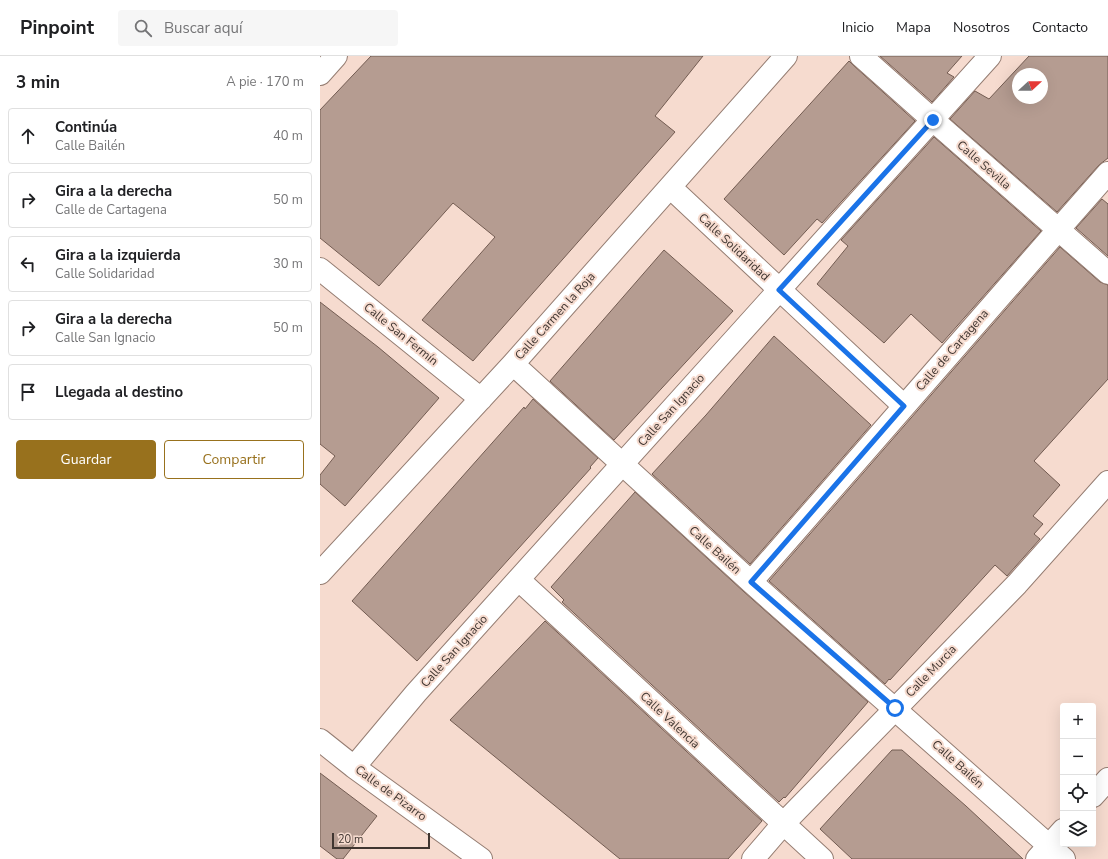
<!DOCTYPE html>
<html lang="es">
<head>
<meta charset="utf-8">
<style>
	:root { --surface:#fff; --page:#f6f6f6; --text:#202124; --muted:#757577; --line:#e0e0e0; --accent:#98711d }
	body { margin:0; font-family:"Nunito Sans",sans-serif; background:var(--page); color:var(--text) }
	.controls { position:absolute; right:12px; bottom:12px; display:grid; overflow:hidden; border-radius:4px; box-shadow:0 4px 16px #0002 }
	.controls button { width:36px; height:36px; display:grid; place-items:center; padding:0; border:0; border-bottom:1px solid var(--line); background:var(--surface); color:var(--text); font:20px sans-serif }
	.compass { position:absolute; left:692px; top:12px; width:36px; height:36px; border-radius:50%; background:var(--surface); box-shadow:0 4px 16px #0002; rotate:69deg }
	.scale { position:absolute; left:12px; bottom:10px; width:98px; box-sizing:border-box; padding-left:4px; border:2px solid #3f3530; border-top:0; font-size:11px; line-height:14px; white-space:nowrap; color:#3f3530; -webkit-text-stroke:3px #f6dbcf; paint-order:stroke }
	.stop { position:absolute; width:12px; height:12px; margin:-9px; border:3px solid #1a73e8; border-radius:50%; background:#fff }
	.stop.end { background:#1a73e8; border-color:#fff; box-shadow:0 1px 4px #0008 }
	.list { margin:0; padding:0; list-style:none }
	h2 { display:flex; justify-content:space-between; align-items:center; height:52px; margin:0; padding:0 16px; font-size:17px }
	h2 small { font-size:13px; font-weight:400; color:var(--muted) }
	.list li { display:grid; grid-template-columns:26px 1fr auto; gap:12px; align-items:center; box-sizing:border-box; height:56px; margin:0 8px 8px; padding:0 8px; border:1px solid var(--line); border-radius:4px }
	.list b { display:block; font-size:15px; white-space:nowrap }
	.list p { margin:0; font-size:13px; white-space:nowrap; color:var(--muted) }
	.list em { font-size:13px; font-style:normal; color:var(--muted) }
	.actions { display:flex; gap:8px; padding:12px 16px }
	.actions a { flex:1; padding:9px 0; border:1px solid var(--accent); border-radius:4px; text-align:center; font-size:14px; color:var(--accent) }
	.actions .main { background:var(--accent); color:#fff }
	.icon { flex:none; width:22px; height:22px; fill:none; stroke:currentColor; stroke-width:2; stroke-linecap:round; stroke-linejoin:round }
	.map { position:relative; flex:none; width:788px; height:803px; overflow:hidden }
	header { display:flex; align-items:center; gap:24px; box-sizing:border-box; height:56px; padding:0 20px; background:var(--surface); border-bottom:1px solid var(--line) }
	header strong { font-size:19px }
	nav { display:flex; gap:22px; margin-inline-start:auto; font-size:14px }
	.search { width:280px; height:36px; background:var(--page); display:flex; align-items:center; gap:10px; box-sizing:border-box; padding:0 14px; border-radius:4px; color:var(--muted); font-size:15px }
	main { display:flex }
	aside { flex:1; background:var(--surface) }
	.map>svg:first-child { display:block }
</style>
</head>
<body>
<header>
<strong>Pinpoint</strong>
<div class="search"><svg class="icon" aria-label="search" viewBox="0 0 24 24"><circle cx="10" cy="10" r="6"/><path d="M15 15l6 6"/></svg>Buscar aquí</div>
<nav><a>Inicio</a><a>Mapa</a><a>Nosotros</a><a>Contacto</a></nav>
</header>
<main>
<aside>
<h2>3 min<small>A pie · 170 m</small></h2>
<ul class="list">
<li><svg class="icon" aria-label="ahead" viewBox="0 0 24 24"><path d="M12 20V5M6 11l6-6 6 6"/></svg><div><b>Continúa</b><p>Calle Bailén</p></div><em>40 m</em></li>
<li><svg class="icon" aria-label="right" viewBox="0 0 24 24"><path d="M7 20v-9h11M14 6l5 5-5 5"/></svg><div><b>Gira a la derecha</b><p>Calle de Cartagena</p></div><em>50 m</em></li>
<li><svg class="icon" aria-label="left" viewBox="0 0 24 24"><path d="M17 20v-9H6M10 6l-5 5 5 5"/></svg><div><b>Gira a la izquierda</b><p>Calle Solidaridad</p></div><em>30 m</em></li>
<li><svg class="icon" aria-label="right" viewBox="0 0 24 24"><path d="M7 20v-9h11M14 6l5 5-5 5"/></svg><div><b>Gira a la derecha</b><p>Calle San Ignacio</p></div><em>50 m</em></li>
<li><svg class="icon" aria-label="arrive" viewBox="0 0 24 24"><path d="M6 21V4h12l-3 4 3 4H6"/></svg><div><b>Llegada al destino</b></div></li>
</ul>
<div class="actions"><a class="main">Guardar</a><a>Compartir</a></div>
</aside>
<div class="map">
<svg width="788" height="803" viewBox="0 0 788 803">
	<rect width="100%" height="100%" fill="#f6dbcf"/>
	<path fill="#b59c91" stroke="#735c52" fill-rule="evenodd" d="M51,0H383L335,60L355,76L153,305L102,264L175,181L133,147L59,230L0,182V54Z
		M560,0H642L627,17L634,21L612,46Z
		M709,0H788V102L779,109L737,156L630,63L655,35L669,43ZM698,18H722V42H698Z
		M529,5L533,9L595,65L502,167L497,163L464,199L404,143Z
		M614,81L721,175L622,287L591,258L564,287L497,228L528,190L521,184Z
		M782,143L788,148V200L756,172Z
		M740,191L780,226L788,229V323L714,405L740,429L713,460L723,468L714,478L720,483L687,520L675,509L570,624L569,623L565,628L449,525Z
		M344,194L413,255L294,384L230,325Z
		M0,246L58,291L119,342L25,450L0,428V419L15,400L0,388Z
		M454,280L551,369L430,508L332,418L386,359Z
		M213,343L278,402L270,411L271,412L97,605L32,545L204,351L205,353Z
		M315,436L423,535L548,646L465,742L464,741L459,746L242,546L244,544L231,531Z
		M225,565L442,765L408,803H300L130,664Z
		M572,694H582L646,750L703,803H532L500,773Z
		M0,717L57,760L23,803H17L0,790Z"/>
	<g fill="none" stroke-linecap="round" stroke-linejoin="round">
		<g stroke="#957d72" stroke-width="24">
			<path id="street" d="M541,0L613,64L788,217
				M0,18L16,0
				M350,131L584,350
				M0,213L161,343
				M193,308L431,526L744,803
				M0,517L193,308L466,0
				M199,524L502,803
				M431,526L738,174L788,117
				M0,684L34,711L161,803
				M34,711L96,637L670,0
				M773,740L788,723
				M433,803L463,768L697,528L788,426
				M717,803L743,774"/>
		</g>
		<use href="#street" stroke="#fff" stroke-width="22"/>
	</g>
	<g fill="none" stroke-linecap="round" stroke-linejoin="round">
		<path stroke="#1a73e8" stroke-width="5" d="M575,652L431,526L584,350L459,234L613,64"/>
	</g>
	<g text-anchor="middle" stroke-width="4" stroke-linejoin="round" paint-order="stroke">
		<g font-size="12" fill="#3f3530" stroke="#f6dbcf">
			<text transform="translate(664 109) rotate(41)" y="4">Calle Sevilla</text>
			<text transform="translate(414 191) rotate(43)" y="4">Calle Solidaridad</text>
			<text transform="translate(235 260) rotate(-48)" y="4">Calle Carmen la Roja</text>
			<text transform="translate(81 278) rotate(39)" y="4">Calle San Fermín</text>
			<text transform="translate(632 294) rotate(-49)" y="4">Calle de Cartagena</text>
			<text transform="translate(351 354) rotate(-48)" y="4">Calle San Ignacio</text>
			<text transform="translate(395 494) rotate(42)" y="4">Calle Bailén</text>
			<text transform="translate(134 595) rotate(-48)" y="4">Calle San Ignacio</text>
			<text transform="translate(611 615) rotate(-46)" y="4">Calle Murcia</text>
			<text transform="translate(350 664) rotate(43)" y="4">Calle Valencia</text>
			<text transform="translate(638 708) rotate(42)" y="4">Calle Bailén</text>
			<text transform="translate(71 737) rotate(36)" y="4">Calle de Pizarro</text>
		</g>
	</g>
</svg>
<div class="controls">
<button>+</button>
<button>−</button>
<button><svg class="icon" aria-label="locate" viewBox="0 0 24 24"><circle cx="12" cy="12" r="6"/><path d="M12 2v4M12 18v4M2 12h4M18 12h4"/></svg></button>
<button><svg class="icon" aria-label="layers" viewBox="0 0 24 24"><path d="M12 4l9 5-9 5-9-5zM3 14l9 5 9-5"/></svg></button>
</div>
<svg class="compass" viewBox="-18 -18 36 36"><path d="M0-13l5 13h-10z" fill="#e53935"/><path d="M0 13l5-13h-10z" fill="#757577"/></svg>
<div class="scale">20 m</div>
<div class="stop" style="left:575px;top:652px"></div>
<div class="stop end" style="left:613px;top:64px"></div>
</div>
</main>
</body>
</html>
